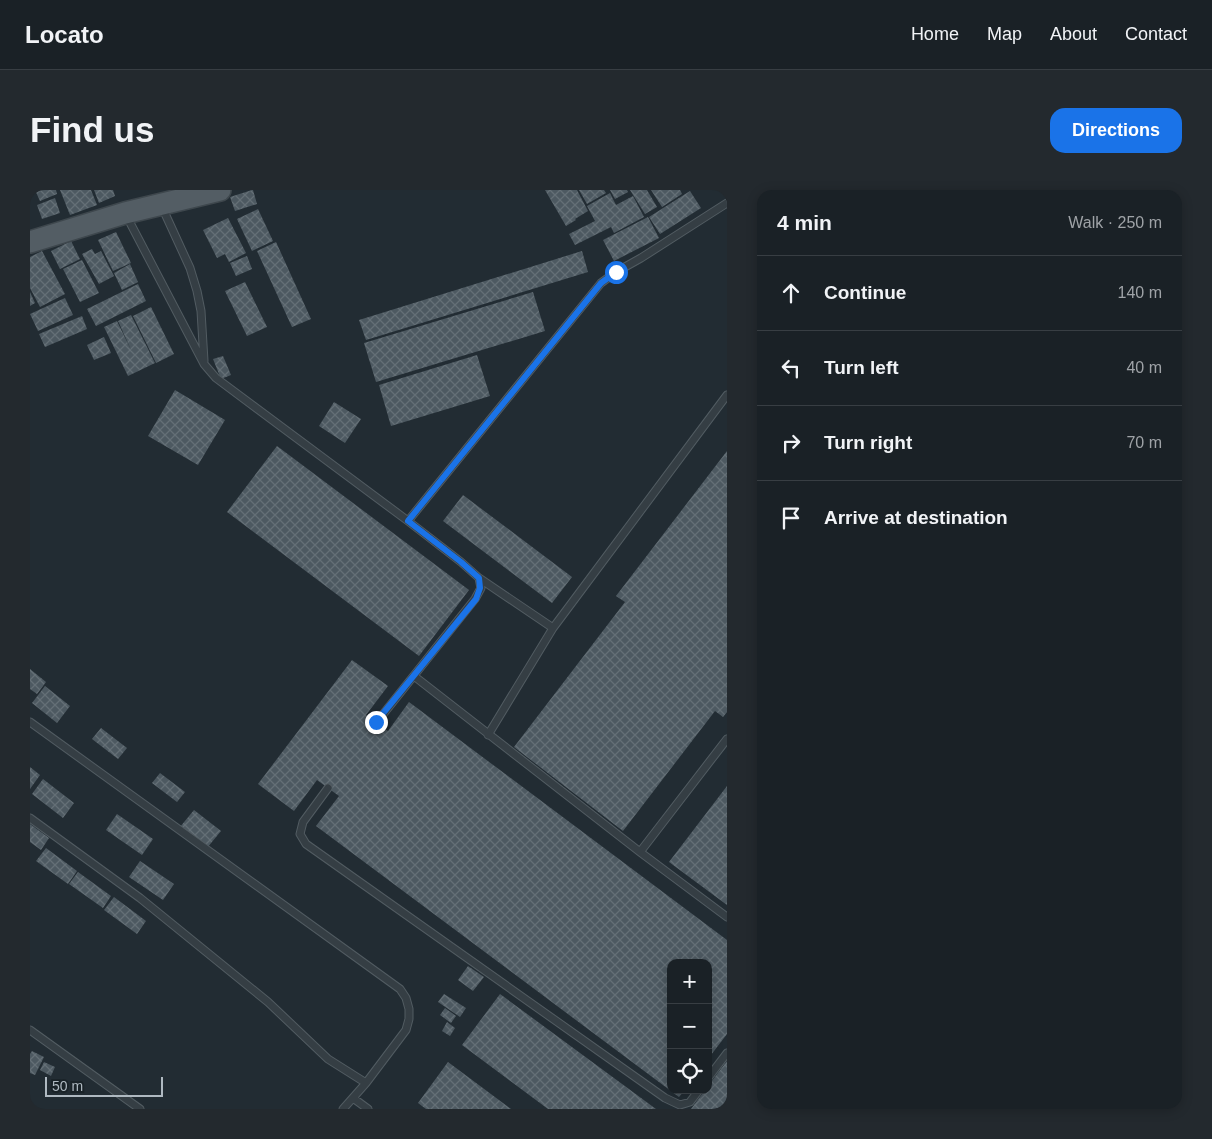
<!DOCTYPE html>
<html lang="en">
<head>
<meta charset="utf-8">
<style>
	:root { --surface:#1a2126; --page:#23292e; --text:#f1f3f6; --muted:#9fa3a7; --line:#383e43; --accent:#1a73e8 }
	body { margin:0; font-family:Arial,sans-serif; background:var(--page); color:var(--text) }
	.controls { position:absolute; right:15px; bottom:15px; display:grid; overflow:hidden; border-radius:10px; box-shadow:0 2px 12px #0003 }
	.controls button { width:45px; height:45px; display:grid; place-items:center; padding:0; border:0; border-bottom:1px solid var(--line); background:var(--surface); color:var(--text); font:25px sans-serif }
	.scale { position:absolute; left:15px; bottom:12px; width:118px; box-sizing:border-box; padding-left:5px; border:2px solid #afb9c1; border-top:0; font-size:14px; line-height:18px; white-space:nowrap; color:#afb9c1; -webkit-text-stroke:4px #1a2328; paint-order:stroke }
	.stop { position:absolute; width:15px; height:15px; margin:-11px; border:4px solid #1a73e8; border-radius:50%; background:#fff }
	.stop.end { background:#1a73e8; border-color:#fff; box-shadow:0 1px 5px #0008 }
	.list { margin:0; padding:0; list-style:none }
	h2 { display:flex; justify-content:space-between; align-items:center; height:65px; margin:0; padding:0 20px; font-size:21px }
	h2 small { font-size:16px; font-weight:400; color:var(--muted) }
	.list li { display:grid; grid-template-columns:32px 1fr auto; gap:15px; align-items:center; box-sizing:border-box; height:75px; padding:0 20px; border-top:1px solid var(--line) }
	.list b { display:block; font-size:19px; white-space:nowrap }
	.list em { font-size:16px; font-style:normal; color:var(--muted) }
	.icon { flex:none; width:28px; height:28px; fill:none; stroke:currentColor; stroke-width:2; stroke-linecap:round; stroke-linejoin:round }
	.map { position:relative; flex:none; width:697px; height:919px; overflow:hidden; border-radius:15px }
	header { display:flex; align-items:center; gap:30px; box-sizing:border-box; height:70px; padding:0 25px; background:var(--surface); border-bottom:1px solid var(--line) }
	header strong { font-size:24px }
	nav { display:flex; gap:28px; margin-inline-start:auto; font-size:18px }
	.intro { display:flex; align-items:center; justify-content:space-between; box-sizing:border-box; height:120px; padding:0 30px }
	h1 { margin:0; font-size:35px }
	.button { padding:12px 22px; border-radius:15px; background:var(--accent); color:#fff; font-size:18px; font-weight:700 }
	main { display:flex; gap:30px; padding:0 30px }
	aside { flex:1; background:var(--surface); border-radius:15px; box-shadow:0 2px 12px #0003 }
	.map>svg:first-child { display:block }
</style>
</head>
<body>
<header>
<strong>Locato</strong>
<nav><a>Home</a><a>Map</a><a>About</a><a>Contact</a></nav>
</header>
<div class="intro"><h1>Find us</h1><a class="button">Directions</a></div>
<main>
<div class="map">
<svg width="697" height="919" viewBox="0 0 697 919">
	<defs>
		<pattern id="building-cross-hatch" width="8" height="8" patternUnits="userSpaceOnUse" patternTransform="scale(1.25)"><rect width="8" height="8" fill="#4d5961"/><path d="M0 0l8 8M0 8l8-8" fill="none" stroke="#646f76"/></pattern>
	</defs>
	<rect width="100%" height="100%" fill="#222c33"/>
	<path fill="url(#building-cross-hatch)" d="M5,0H26L27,4L10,11Z
		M30,0H61L67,15L40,25Z
		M64,0H83L85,6L69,13Z
		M222,0H223L227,14L205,21L200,7Z
		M515,0H547L558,21L545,29L546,30L536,36Z
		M549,0H574L576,3L557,14Z
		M580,0H597L598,2L585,9Z
		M600,0H617L627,17L615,24Z
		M621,0H650L652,4L632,17Z
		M660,1L671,18L630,44L619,27Z
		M580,3L586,15L603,6L614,27L584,43L581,37L545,55L539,44L565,31L557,16Z
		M25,8L30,23L12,29L7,15Z
		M228,19L243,51L222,61L207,29Z
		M618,27L629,48L584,71L573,50Z
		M198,28L216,63L199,72L195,64L187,68L173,40Z
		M86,42L101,73L83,81L68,50Z
		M41,51L50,69L30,79L21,61Z
		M246,52L281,129L262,137L227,61Z
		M62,59L65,64L71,61L84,86L69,94L52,64Z
		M12,61L35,104L10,117L0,98V67Z
		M552,61L558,82L336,150L329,130Z
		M217,66L222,79L206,86L200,73Z
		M52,70L69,103L50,112L33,79Z
		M100,74L108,92L92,100L84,83Z
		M215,92L237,137L217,146L195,101Z
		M108,94L116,111L66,136L57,119Z
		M0,102L5,113L0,116Z
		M503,102L515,141L346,192L334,153Z
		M35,108L43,125L8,141L0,124Z
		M121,117L144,164L126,173L103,126Z
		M101,125L125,173L98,186L74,137L87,131L102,162L88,131Z
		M52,126L57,139L15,157L9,144Z
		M74,147L81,163L64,170L57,155Z
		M447,165L460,206L361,236L349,195Z
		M193,166L201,185L191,189L183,169Z
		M145,200L195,230L168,275L118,246Z
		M304,212L331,229L315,253L289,236Z
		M247,256L439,400L389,466L197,322Z
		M697,261V522L693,527L685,521L593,641L484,557L595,412L586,406Z
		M433,305L542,387L522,413L413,331Z
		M322,470L358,496L336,525L346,533L358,541L379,512L697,750V844L678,869V773H641V900H655L649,907L286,636L309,606L287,590L264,621L228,594Z
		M0,479L16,492L7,504L0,499Z
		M15,496L40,516L27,533L2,513Z
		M71,538L97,558L88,569L62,549Z
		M0,577L10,585L0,599Z
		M130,583L155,602L147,612L122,593Z
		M13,589L44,613L33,628L2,604Z
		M697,596V715L639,672Z
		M164,620L191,641L177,658L150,637Z
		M87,624L123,649L112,665L76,640Z
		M0,634L19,648L11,660L0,652Z
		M16,658L47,681L38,694L6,671Z
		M110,671L144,694L133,710L99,687Z
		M48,682L81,706L73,718L39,694Z
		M84,707L116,731L107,744L74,720Z
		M438,776L454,787L443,801L428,790Z
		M414,804L436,818L430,827L408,812Z
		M470,804L626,919H518L432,855Z
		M415,818L426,826L421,833L410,825Z
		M417,832L425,838L420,846L412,841Z
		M2,861L14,867L5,885L0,883V864Z
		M697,871V919H661L675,900H678V896Z
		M14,872L25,877L21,886L10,880Z
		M418,872L481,919H396L388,913Z"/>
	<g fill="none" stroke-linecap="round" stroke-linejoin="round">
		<g stroke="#525c62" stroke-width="9">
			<path id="lane" d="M132,17L160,78L167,101L171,121L174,171
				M96,25L174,174L186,188L378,331L431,372L449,388L451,398L445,409L346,533
				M378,331L571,93L586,82L611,68L697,13
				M449,388L523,438
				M384,486L610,662L697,727
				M0,532L370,799L376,808L379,819V829L376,840L336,893L313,919
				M458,545L523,438L697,205
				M298,598L273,632L270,644L276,654L635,908L650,915L660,912L669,900
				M0,628L110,708L238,812L298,869L336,893
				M610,662L697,549
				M0,840L110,919
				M678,888L697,863
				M323,908L338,919"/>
		</g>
		<g stroke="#3e474d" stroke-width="24">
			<path id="primary" d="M0,52L95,23L190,0"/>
		</g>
		<use href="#lane" stroke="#353e44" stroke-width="7"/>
		<use href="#primary" stroke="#535d64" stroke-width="21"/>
	</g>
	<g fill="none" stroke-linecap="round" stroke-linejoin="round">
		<path stroke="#1a73e8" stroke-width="6" d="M346,532L446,409L450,398L449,388L431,372L378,331L571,93L586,82"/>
	</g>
</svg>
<div class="controls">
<button>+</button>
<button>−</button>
<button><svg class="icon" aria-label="locate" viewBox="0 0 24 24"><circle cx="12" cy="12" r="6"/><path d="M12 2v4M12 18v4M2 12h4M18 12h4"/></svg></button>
</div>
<div class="scale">50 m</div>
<div class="stop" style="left:586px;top:82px"></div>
<div class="stop end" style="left:346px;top:532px"></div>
</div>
<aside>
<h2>4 min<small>Walk · 250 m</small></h2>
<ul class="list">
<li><svg class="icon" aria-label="ahead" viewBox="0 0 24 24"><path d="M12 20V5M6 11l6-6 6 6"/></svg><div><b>Continue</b></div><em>140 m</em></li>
<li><svg class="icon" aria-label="left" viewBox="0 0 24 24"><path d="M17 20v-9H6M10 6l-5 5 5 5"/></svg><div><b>Turn left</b></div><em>40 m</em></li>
<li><svg class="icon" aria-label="right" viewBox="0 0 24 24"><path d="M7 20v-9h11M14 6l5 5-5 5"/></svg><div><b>Turn right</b></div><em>70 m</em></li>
<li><svg class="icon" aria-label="arrive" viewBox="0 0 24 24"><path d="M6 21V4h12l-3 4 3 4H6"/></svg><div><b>Arrive at destination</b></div></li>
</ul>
</aside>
</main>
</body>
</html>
